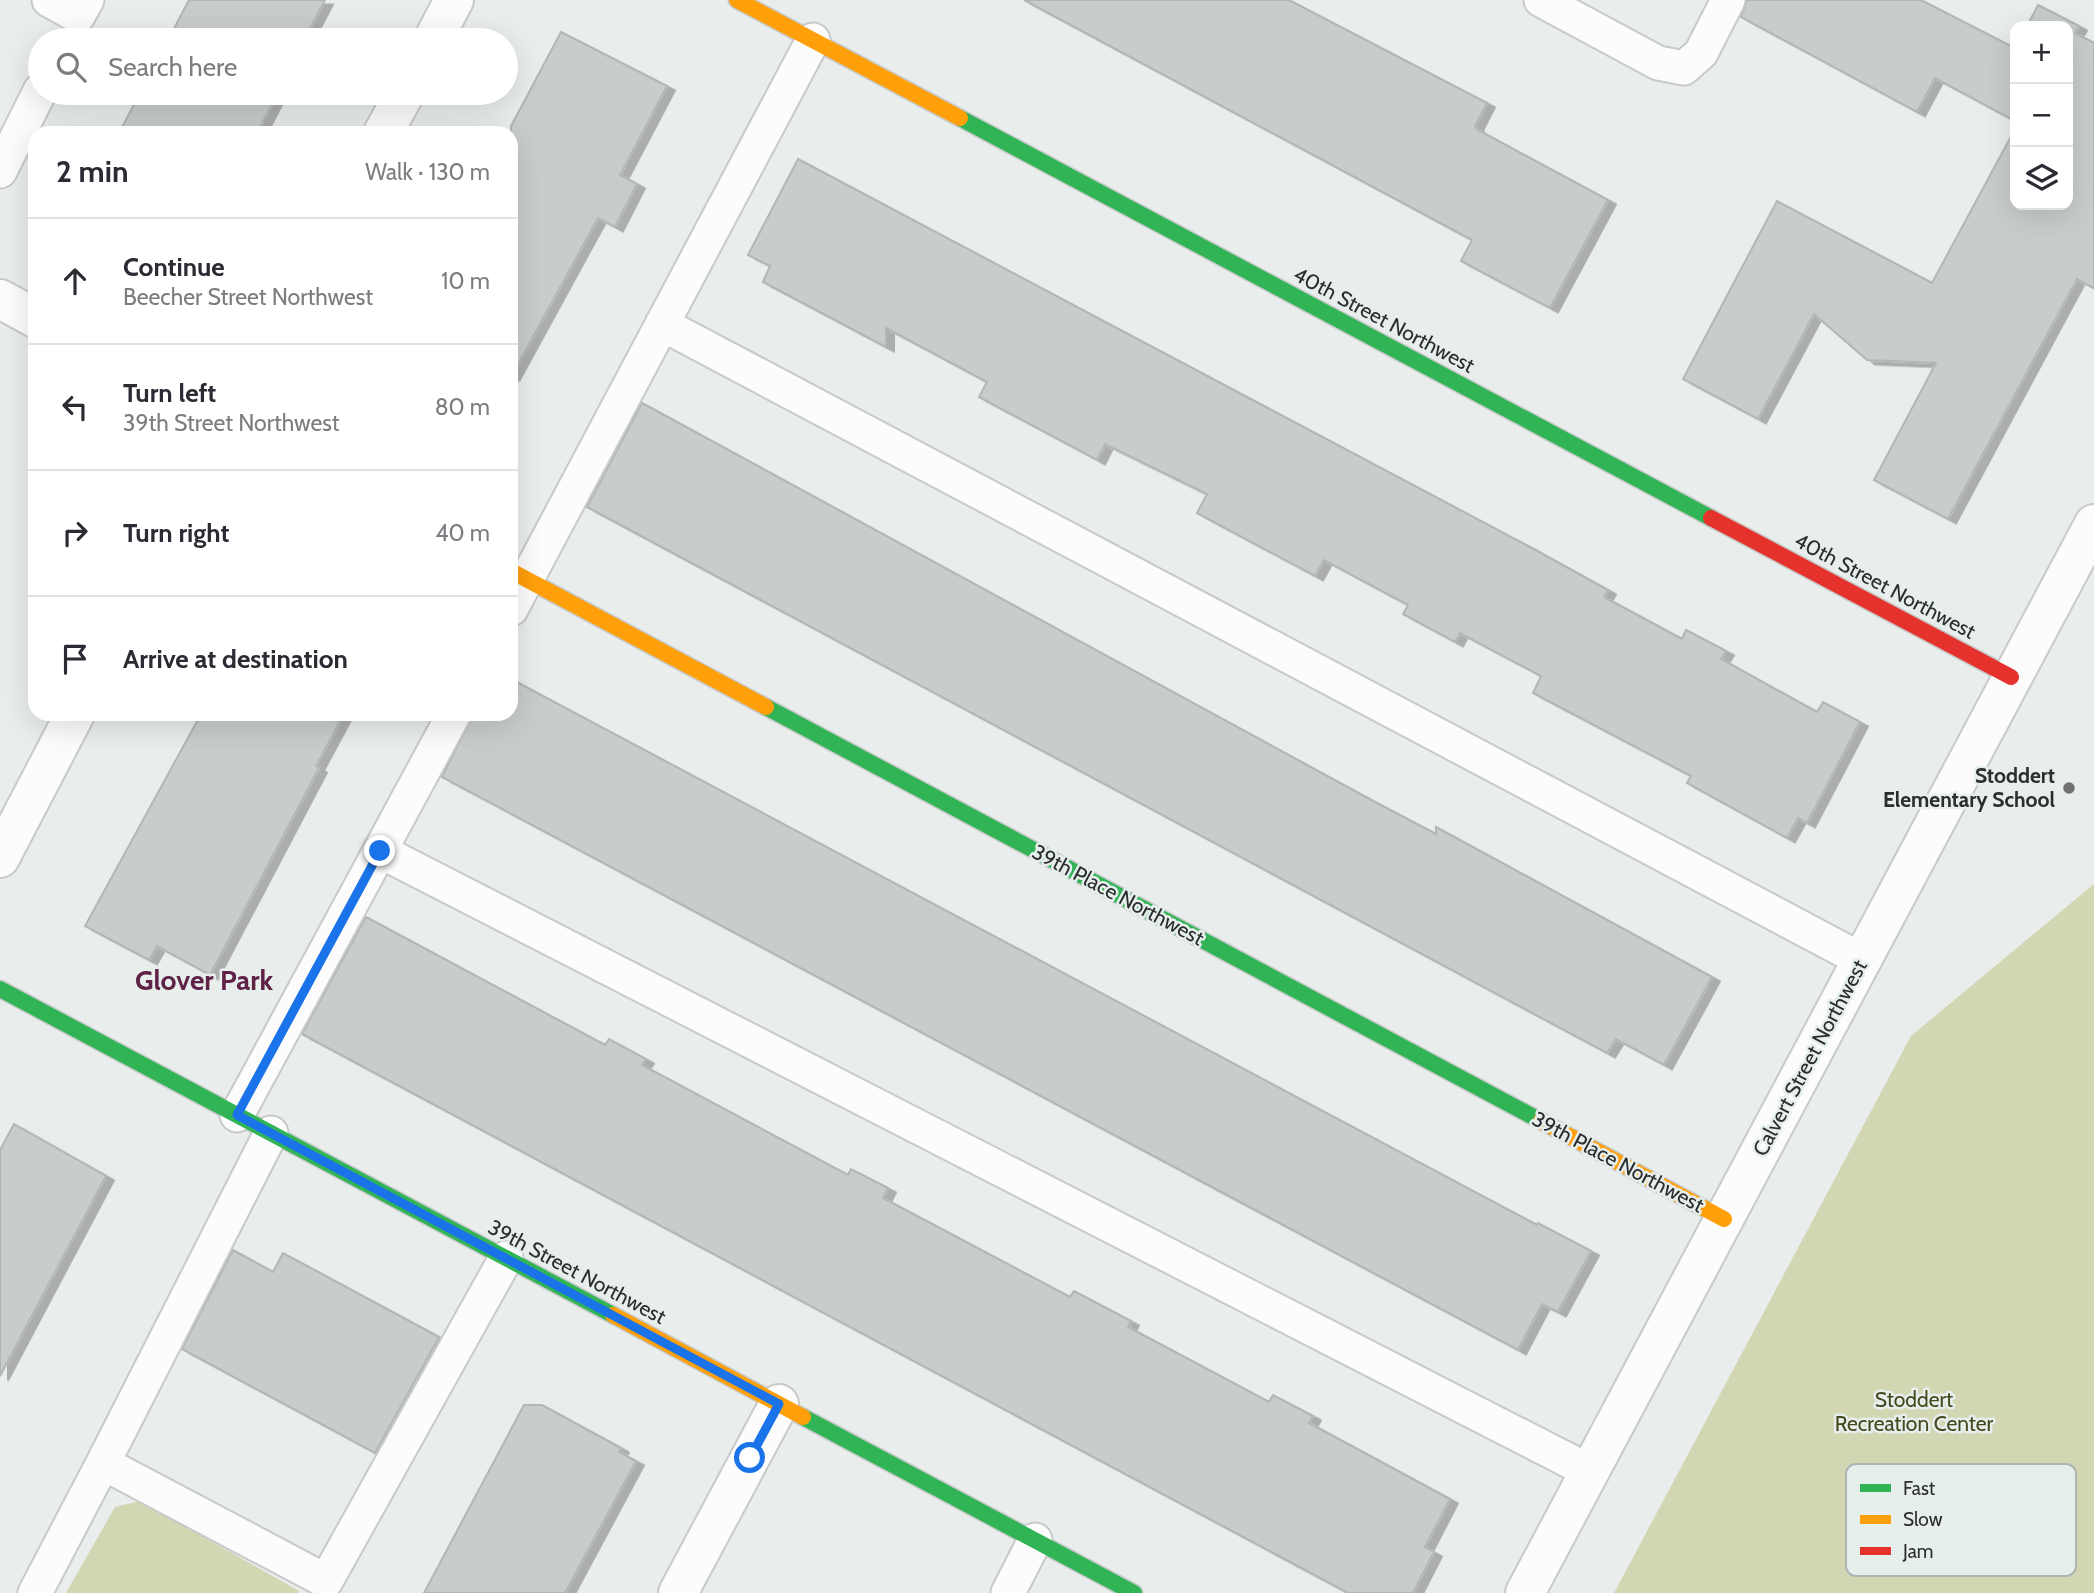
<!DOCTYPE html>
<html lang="en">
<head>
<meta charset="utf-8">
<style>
	:root { --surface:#fff; --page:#f2f2f3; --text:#2b2b33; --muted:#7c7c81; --line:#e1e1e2 }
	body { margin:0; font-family:Cabin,sans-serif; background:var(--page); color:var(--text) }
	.controls { position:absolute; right:21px; top:21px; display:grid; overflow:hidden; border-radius:14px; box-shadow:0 7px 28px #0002 }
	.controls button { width:63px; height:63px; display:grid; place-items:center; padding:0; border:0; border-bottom:2px solid var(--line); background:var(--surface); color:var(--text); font:35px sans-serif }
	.stop { position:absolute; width:21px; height:21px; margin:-16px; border:5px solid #1a73e8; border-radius:50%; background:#fff }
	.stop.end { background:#1a73e8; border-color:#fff; box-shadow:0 2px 7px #0008 }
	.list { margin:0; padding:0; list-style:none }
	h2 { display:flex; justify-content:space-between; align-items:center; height:91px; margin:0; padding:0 28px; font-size:30px }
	h2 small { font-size:23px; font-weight:400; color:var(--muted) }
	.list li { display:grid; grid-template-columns:46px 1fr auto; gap:21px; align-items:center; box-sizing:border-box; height:126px; padding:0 28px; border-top:2px solid var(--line) }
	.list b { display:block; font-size:26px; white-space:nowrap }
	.list p { margin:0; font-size:23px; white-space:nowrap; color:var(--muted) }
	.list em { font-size:23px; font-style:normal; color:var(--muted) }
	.icon { flex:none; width:38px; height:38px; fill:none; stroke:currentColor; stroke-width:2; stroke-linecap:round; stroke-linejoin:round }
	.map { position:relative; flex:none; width:2094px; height:1593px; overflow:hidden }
	.search { position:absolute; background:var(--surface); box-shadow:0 7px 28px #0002; left:28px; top:28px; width:490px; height:77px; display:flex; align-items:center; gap:18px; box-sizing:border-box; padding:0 24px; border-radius:38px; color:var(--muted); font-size:26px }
	.panel { position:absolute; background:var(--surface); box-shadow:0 7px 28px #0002; left:28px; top:126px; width:490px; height:595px; border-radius:21px }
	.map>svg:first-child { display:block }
</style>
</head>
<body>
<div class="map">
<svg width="2094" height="1593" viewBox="0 0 2094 1593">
	<defs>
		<filter id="shadow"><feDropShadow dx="8" dy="4.5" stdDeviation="0" flood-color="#0004"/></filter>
	</defs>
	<rect width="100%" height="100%" fill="#e9edec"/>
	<path fill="#d2d6b2" d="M2094,884V1593H1614L1911,1036Z
		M140,1501L299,1591L298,1593H66L115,1507Z"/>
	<path fill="#c9cccc" stroke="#b3b6b6" stroke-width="2" filter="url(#shadow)" d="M189,0H325L304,40H168Z
		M1024,0H1289L1487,103L1475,126L1478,130L1608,200L1550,308L1461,261L1472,240Z
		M1747,0H1921L2015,48V121L1935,78L1917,112L1741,17Z
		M2038,5L2079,26L2075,33L2094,43V288L2077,279L1948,519L1874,480L1936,363L1867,360L1814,314L1758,419L1683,379L1777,201L1932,283L2015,129V205H2068V26H2027Z
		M561,32L667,86L620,175L637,184L615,227L598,218L511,377V126Z
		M140,93H278L257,133H119Z
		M798,159L1530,547L1608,590L1604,597L1682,639L1686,630L1726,651L1721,659L1817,712L1823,702L1860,722L1807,823L1798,818L1787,838L1687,783L1691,776L1533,693L1541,676L1460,633L1455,642L1403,614L1408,605L1324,560L1315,576L1197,513L1207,494L1105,444L1097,460L979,397L987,382L886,328V347L763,282L770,266L748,255Z
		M642,403L1375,802L1436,834V827L1712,977L1664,1065L1616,1039L1607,1053L587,507Z
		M511,679L1537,1225L1538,1223L1591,1251L1558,1312L1542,1304L1518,1350L442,777L473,714H511Z
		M201,714H344L316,766L319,768L210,975L157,946L149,960L85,926Z
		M366,917L605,1045L609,1039L646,1059L642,1065L848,1175L851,1169L888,1188L883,1198L1070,1297L1074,1291L1131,1321L1128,1327L1269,1402L1273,1395L1313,1416L1309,1423L1450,1499L1425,1547L1434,1552L1413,1593H1348L302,1034Z
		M14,1124L106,1176L0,1376V1150Z
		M233,1250L273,1272L283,1253L439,1337L375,1453L182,1349Z
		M524,1405H542L621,1448L619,1452L636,1461L565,1593H424Z"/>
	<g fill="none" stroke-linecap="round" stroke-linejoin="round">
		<g stroke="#c7cac9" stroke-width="37">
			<path id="lane" d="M49,0L78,16L87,0
				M1541,0L1658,63L1684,68L1701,53L1728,0
				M0,171L40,91
				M662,324L1862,960
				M511,609L813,40
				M380,851L1591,1472
				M237,1115L454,714
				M271,1133L103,1463L326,1581L506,1258
				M35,1593L103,1463
				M1008,1593L1035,1540"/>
		</g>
		<g stroke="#c7cac9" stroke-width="42">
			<path id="street" d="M433,40L454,0
				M383,133L405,93
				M0,299L35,318
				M0,858L75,714
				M678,1593L779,1404
				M1525,1593L2094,524"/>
		</g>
		<g stroke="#c7cac9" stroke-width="19">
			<path id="fast" d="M960,118L1711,518
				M766,707L1541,1121
				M0,989L613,1315
				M803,1417L1134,1593"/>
		</g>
		<g stroke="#c7cac9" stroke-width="19">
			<path id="slow" d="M737,0L960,118
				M511,571L766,707
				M1541,1121L1724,1219
				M613,1315L803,1417"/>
		</g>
		<g stroke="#c7cac9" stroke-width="19">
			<path id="jam" d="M1711,518L2011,677"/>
		</g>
		<use href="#lane" stroke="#fcfcfc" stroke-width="33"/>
		<use href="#street" stroke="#fcfcfc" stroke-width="38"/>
		<use href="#fast" stroke="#30b455" stroke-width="16"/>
		<use href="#slow" stroke="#ff9f0a" stroke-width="16"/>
		<use href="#jam" stroke="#e5322d" stroke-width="16"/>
	</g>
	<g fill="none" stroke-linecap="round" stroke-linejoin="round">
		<path stroke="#1a73e8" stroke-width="9" d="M380,851L237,1115L779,1404L750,1458"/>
	</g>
	<circle fill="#6e7170" stroke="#e7efed" stroke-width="2.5" cx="2069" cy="788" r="7"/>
	<g text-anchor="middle" stroke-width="5" stroke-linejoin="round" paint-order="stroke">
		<g font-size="21" fill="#2b2e2e" stroke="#e7efed">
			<text transform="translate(1384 320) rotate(28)" y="7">40th Street Northwest</text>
			<text transform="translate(1885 586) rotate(28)" y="7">40th Street Northwest</text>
			<text transform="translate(1118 895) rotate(28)" y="7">39th Place Northwest</text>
			<text transform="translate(1810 1058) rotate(-62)" y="7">Calvert Street Northwest</text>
			<text transform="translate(1618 1162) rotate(28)" y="7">39th Place Northwest</text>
			<text transform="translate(577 1272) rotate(28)" y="7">39th Street Northwest</text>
		</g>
		<g font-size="21" font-weight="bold" fill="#2b2e2e" stroke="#e7efed" text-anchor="end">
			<text x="2055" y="783">Stoddert<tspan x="2055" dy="24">Elementary School</tspan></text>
		</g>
		<g font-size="21" fill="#46471d" stroke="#e7efed">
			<text x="1914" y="1407">Stoddert<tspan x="1914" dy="24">Recreation Center</tspan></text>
		</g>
		<g font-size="28" font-weight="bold" fill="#5f2145" stroke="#e7efed">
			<text x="204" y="990">Glover Park</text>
		</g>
	</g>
	<rect x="1846" y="1464" width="230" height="112" rx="10" fill="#e7efed" stroke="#afb5b4" stroke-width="2"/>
	<rect x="1860" y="1484" width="31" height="8" fill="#30b455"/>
	<rect x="1860" y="1515" width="31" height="9" fill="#ff9f0a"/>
	<rect x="1860" y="1547" width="31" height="8" fill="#e5322d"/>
	<g font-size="19" fill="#2b2e2e">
		<text x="1903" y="1495">Fast</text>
		<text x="1903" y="1526">Slow</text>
		<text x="1903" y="1558">Jam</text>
	</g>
</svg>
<div class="controls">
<button>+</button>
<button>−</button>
<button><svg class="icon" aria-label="layers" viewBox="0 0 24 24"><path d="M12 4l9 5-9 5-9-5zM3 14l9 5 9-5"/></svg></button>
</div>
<div class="stop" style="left:750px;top:1458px"></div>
<div class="stop end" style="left:380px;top:851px"></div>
<div class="search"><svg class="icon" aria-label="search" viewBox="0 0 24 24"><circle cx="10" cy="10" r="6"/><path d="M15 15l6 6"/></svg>Search here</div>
<section class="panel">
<h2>2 min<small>Walk · 130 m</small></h2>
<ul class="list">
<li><svg class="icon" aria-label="ahead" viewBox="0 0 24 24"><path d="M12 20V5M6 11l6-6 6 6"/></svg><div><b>Continue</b><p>Beecher Street Northwest</p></div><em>10 m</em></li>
<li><svg class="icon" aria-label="left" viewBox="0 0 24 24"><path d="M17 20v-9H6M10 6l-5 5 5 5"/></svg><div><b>Turn left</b><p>39th Street Northwest</p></div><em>80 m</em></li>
<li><svg class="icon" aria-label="right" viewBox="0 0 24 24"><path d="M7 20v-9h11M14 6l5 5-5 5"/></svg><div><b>Turn right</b></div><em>40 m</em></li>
<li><svg class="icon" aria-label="arrive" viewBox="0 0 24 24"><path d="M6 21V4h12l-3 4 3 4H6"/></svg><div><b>Arrive at destination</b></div></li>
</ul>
</section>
</div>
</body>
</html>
